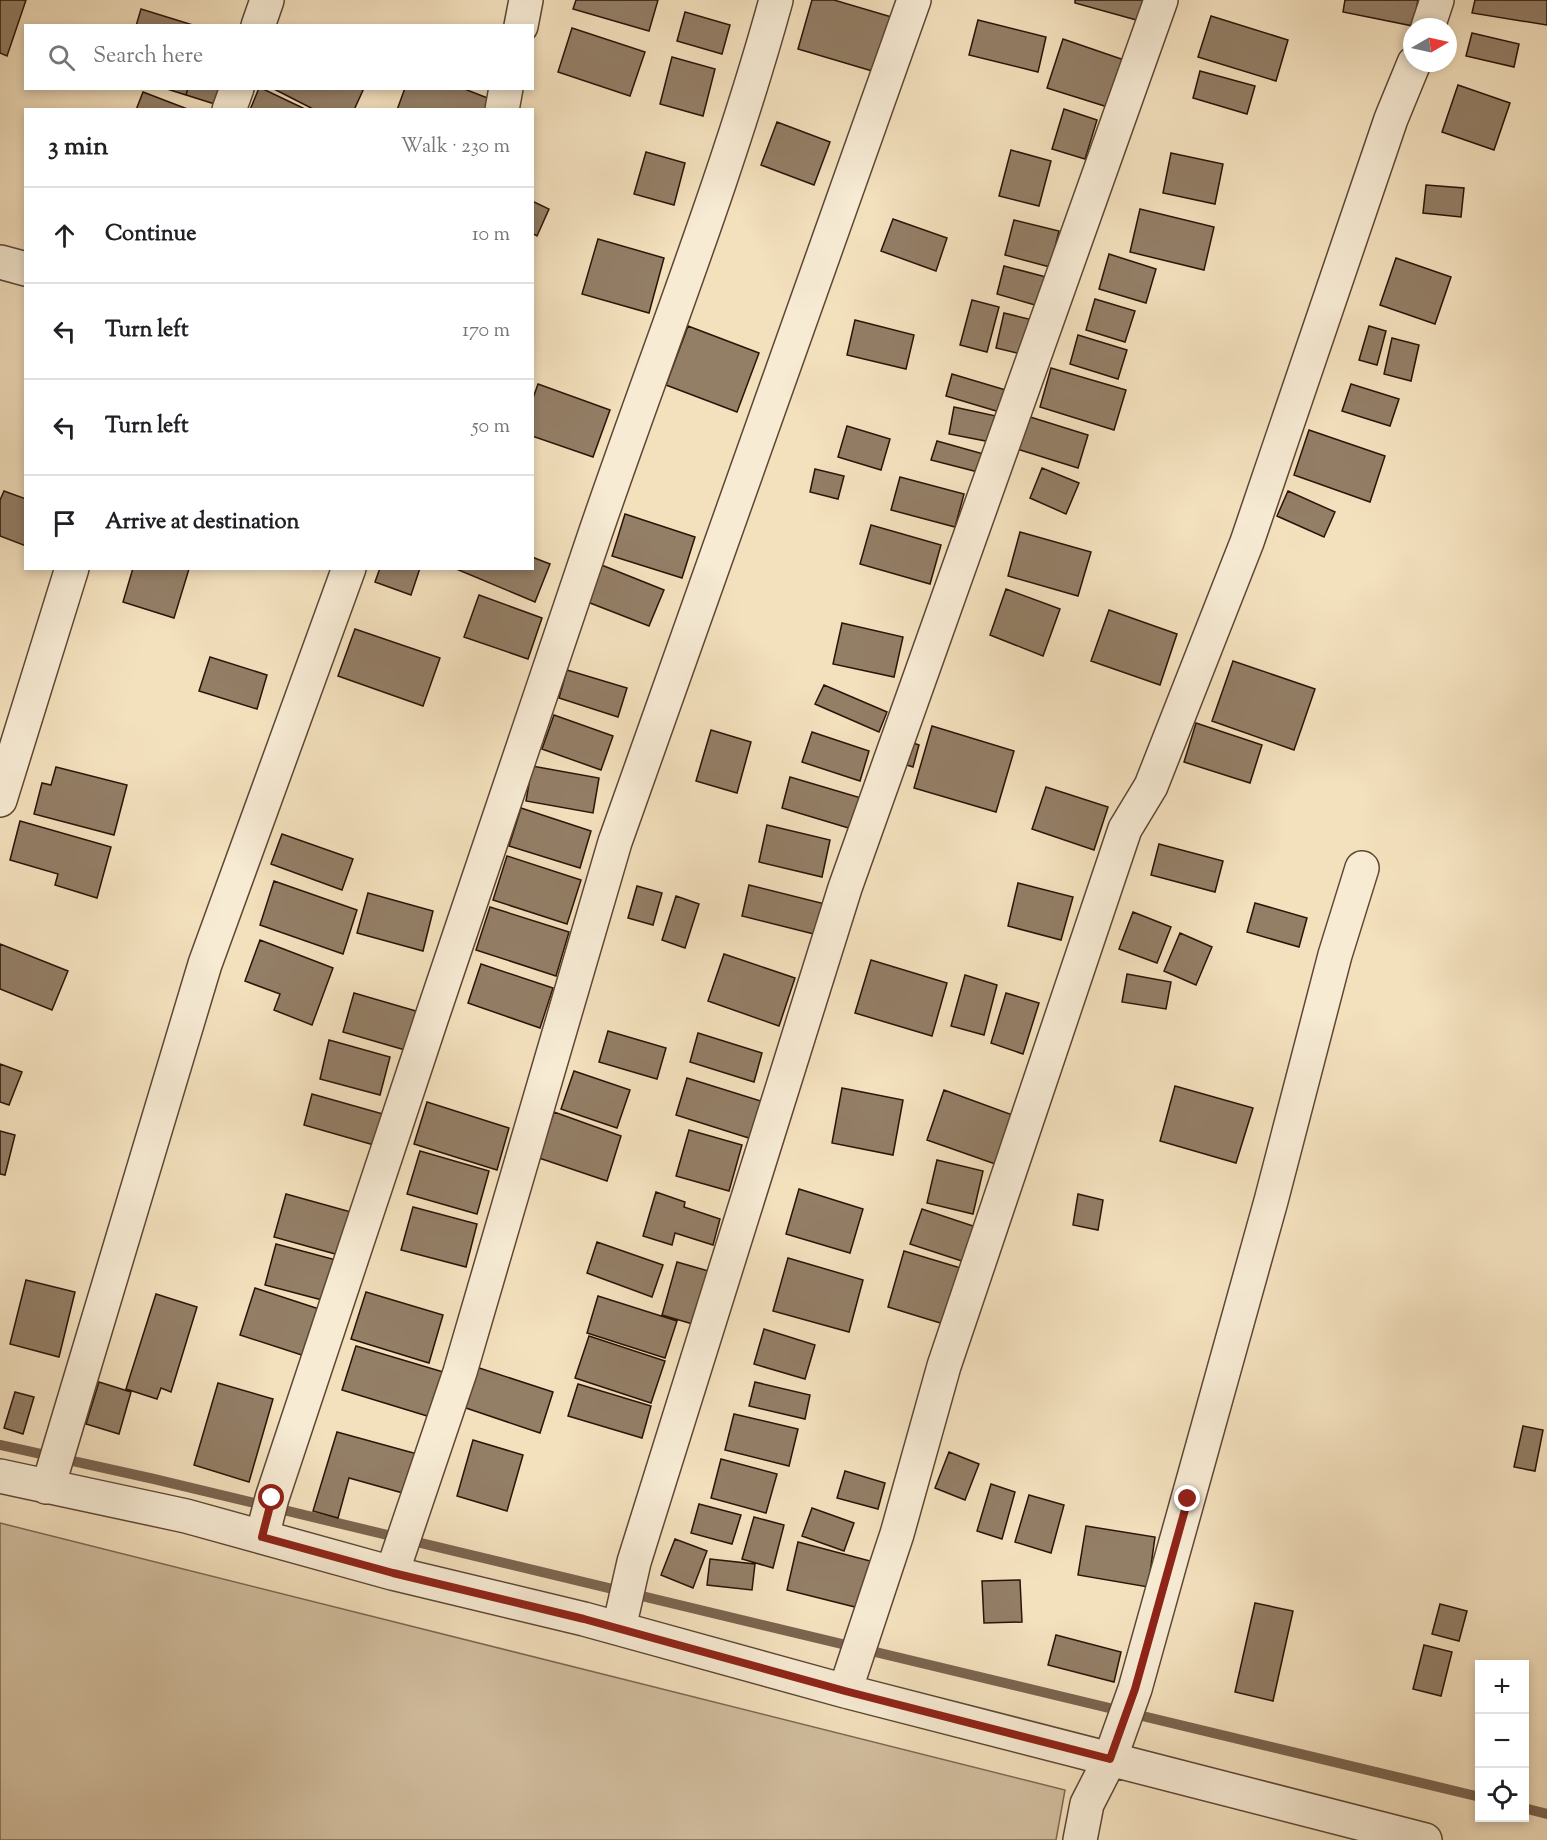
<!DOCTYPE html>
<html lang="en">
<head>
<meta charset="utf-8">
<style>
	:root { --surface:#fff; --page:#f2f2f2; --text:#202124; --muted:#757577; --line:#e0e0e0 }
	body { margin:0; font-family:"Sorts Mill Goudy",serif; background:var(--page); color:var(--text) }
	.controls { position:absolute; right:18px; bottom:18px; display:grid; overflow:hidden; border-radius:0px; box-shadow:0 3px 9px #0003 }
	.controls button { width:54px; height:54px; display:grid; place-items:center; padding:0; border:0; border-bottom:2px solid var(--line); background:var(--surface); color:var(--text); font:30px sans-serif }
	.compass { position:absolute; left:1403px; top:18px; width:54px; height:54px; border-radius:50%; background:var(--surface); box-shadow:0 3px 9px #0003; rotate:81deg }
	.stop { position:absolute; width:18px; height:18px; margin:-14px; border:4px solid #8f2418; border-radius:50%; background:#fff }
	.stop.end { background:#8f2418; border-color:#fff; box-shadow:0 2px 6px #0008 }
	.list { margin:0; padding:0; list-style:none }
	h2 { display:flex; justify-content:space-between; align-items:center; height:78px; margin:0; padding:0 24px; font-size:26px }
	h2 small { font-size:20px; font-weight:400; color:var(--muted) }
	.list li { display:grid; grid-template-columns:39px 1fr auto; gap:18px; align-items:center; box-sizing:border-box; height:96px; padding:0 24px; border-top:2px solid var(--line) }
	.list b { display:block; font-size:22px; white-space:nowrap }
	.list em { font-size:20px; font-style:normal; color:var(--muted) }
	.icon { flex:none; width:33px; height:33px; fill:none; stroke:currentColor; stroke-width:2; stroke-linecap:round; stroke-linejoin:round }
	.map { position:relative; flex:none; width:1547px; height:1840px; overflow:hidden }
	.search { position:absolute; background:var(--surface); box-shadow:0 3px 9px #0003; left:24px; top:24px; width:510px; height:66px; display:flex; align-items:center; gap:15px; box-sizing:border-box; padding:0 21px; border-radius:0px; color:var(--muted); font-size:22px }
	.panel { position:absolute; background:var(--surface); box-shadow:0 3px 9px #0003; left:24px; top:108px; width:510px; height:462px; border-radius:0px }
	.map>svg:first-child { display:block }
</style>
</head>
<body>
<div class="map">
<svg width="1547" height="1840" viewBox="0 0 1547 1840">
	<rect width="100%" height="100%" fill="#f3e0bd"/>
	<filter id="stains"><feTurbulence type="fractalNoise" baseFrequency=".00333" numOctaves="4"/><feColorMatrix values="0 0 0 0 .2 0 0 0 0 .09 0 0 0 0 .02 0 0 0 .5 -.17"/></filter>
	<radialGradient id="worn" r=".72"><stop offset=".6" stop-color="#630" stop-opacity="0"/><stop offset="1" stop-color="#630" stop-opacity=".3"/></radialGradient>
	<path fill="#d1bd9e" stroke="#7e6852" stroke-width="1.5" d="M0,1523L1065,1790L1056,1840H0Z"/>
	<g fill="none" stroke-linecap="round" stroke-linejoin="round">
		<path stroke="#7b644f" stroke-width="10" d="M0,1445L154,1479L1480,1797
			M1524,1808L1547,1814"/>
	</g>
	<path fill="#937e66" stroke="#2c1307" stroke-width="1.5" d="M0,0H26L7,56L0,53Z
		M576,0H658L649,31L573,9Z
		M812,0H834L895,18L879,73L798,49Z
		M1075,0H1145L1140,21L1075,3Z
		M1345,0H1418L1413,26L1343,12Z
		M1475,0H1547V25L1472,13Z
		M141,9L196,26H136Z
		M685,12L730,25L722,54L677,41Z
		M1211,16L1288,40L1276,81L1198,57Z
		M978,20L1046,37L1038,72L969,55Z
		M572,28L645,52L630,96L558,72Z
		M1472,33L1519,44L1514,67L1466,56Z
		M1063,39L1130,62L1114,109L1047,88Z
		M672,57L715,69L703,116L660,104Z
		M1200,71L1255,86L1247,114L1193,98Z
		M1458,85L1510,103L1494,150L1442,132Z
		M164,88H188L186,95Z
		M188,88H226L221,106L186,95Z
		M259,88H261L307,110H250Z
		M272,88H364L354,110H315Z
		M405,88H462L490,99L486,110H397Z
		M143,92L190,110H136Z
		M1064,109L1097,120L1085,159L1052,149Z
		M777,122L830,142L814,185L761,165Z
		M1011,150L1051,161L1039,206L999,196Z
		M646,152L685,163L674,205L634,194Z
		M1171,153L1223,164L1215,204L1163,193Z
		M1426,185L1464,188L1461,217L1423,213Z
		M532,201L549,209L537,236L532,233Z
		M1140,209L1214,227L1204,270L1130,252Z
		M893,219L947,238L936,271L881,251Z
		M1014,220L1059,231L1050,267L1005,255Z
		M598,239L664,258L649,313L582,294Z
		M1109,254L1156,269L1146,303L1099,289Z
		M1396,258L1451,277L1435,324L1380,305Z
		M1004,266L1050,278L1042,307L997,294Z
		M1095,299L1135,311L1125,342L1086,330Z
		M972,300L999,307L987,352L960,345Z
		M1004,313L1037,321L1029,356L996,348Z
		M855,320L914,335L906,369L847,355Z
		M688,326L759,353L737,412L666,385Z
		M1369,326L1386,331L1377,365L1359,360Z
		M1078,335L1127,350L1118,379L1070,364Z
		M1392,338L1419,345L1411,381L1384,374Z
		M1051,368L1126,390L1114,430L1040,407Z
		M952,374L1009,391L1003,413L946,396Z
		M538,384L610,410L593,457L532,436V401Z
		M1351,384L1399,399L1390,426L1342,411Z
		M954,407L996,416L991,442L949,434Z
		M1027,416L1088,435L1078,468L1017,449Z
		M847,426L890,439L881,470L838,457Z
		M1309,430L1385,456L1370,502L1294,475Z
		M937,441L987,455L982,473L931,460Z
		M1042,468L1079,483L1066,514L1030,498Z
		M815,469L844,476L838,499L810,492Z
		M900,477L964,494L955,527L891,510Z
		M4,491L26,499V546L0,536V500Z
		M1288,491L1335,512L1324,537L1277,516Z
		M625,514L695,537L682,578L612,556Z
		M871,525L941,545L930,584L860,564Z
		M1020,532L1091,552L1078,596L1008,576Z
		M532,557L550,564L535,602L454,568H532Z
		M599,564L664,590L649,626L585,601Z
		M133,568L189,569L174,618L123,602Z
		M380,568H420L411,595L375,582Z
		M1006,589L1060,609L1043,656L990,635Z
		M479,595L542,618L528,659L464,637Z
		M1109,610L1177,634L1160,685L1091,661Z
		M842,623L903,637L894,677L833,664Z
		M355,629L440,658L423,706L338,676Z
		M210,657L267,675L257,709L199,691Z
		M1233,661L1315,689L1294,750L1212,721Z
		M567,670L627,688L618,717L559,698Z
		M824,685L887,712L879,732L815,704Z
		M554,715L613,736L601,770L542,749Z
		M1196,723L1262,745L1250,783L1184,762Z
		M932,726L1014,751L996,812L914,788Z
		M711,730L751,742L737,793L696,781Z
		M812,732L869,751L860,781L802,762Z
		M905,740L919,745L913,767L898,762Z
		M532,766L599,778L593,813L526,801Z
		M56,767L127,785L114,835L34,814L42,783L51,785Z
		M790,777L861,798L852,829L782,808Z
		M1046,787L1108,807L1094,850L1032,829Z
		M521,808L591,831L580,868L509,846Z
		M20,821L111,847L97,898L55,885L58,874L10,860Z
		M767,825L830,840L822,877L759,862Z
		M282,834L353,859L342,890L271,864Z
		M1159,844L1223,861L1215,892L1151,875Z
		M507,856L581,880L567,924L493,900Z
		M274,881L357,910L343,954L260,925Z
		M1018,883L1073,897L1061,940L1008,926Z
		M749,885L825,904L818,935L742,916Z
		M637,886L662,893L653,925L628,918Z
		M368,893L433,911L423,951L357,933Z
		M676,896L699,904L685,948L662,940Z
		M1255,903L1307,918L1299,947L1247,932Z
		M490,907L569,932L556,976L476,950Z
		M1133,912L1171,927L1157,963L1119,949Z
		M1180,933L1212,947L1196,985L1164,971Z
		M260,940L333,968L312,1025L274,1010L280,994L245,981Z
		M0,944L68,971L52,1010L0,989Z
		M724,954L795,978L779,1026L708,1001Z
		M871,960L947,983L932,1036L855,1013Z
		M481,964L553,988L540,1028L468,1003Z
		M1127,974L1171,982L1166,1009L1122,1002Z
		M965,975L997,985L984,1035L951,1026Z
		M354,993L423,1013L412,1052L343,1032Z
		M1006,993L1039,1003L1023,1054L991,1043Z
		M608,1031L666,1048L657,1079L599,1062Z
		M698,1033L762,1053L754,1082L690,1062Z
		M329,1040L390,1057L380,1095L320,1079Z
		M0,1064L22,1072L9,1105L0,1102Z
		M574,1071L630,1090L617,1128L561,1109Z
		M687,1078L764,1102L752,1139L676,1115Z
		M1175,1086L1253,1108L1236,1163L1160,1141Z
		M842,1088L903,1100L893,1155L832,1143Z
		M944,1090L1018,1117L1001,1166L927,1140Z
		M312,1094L390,1116L381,1147L304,1125Z
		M427,1102L509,1128L497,1170L414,1144Z
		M554,1112L621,1136L607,1181L539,1158Z
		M689,1130L742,1145L729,1191L676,1176Z
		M0,1131L15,1135L5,1175L0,1174Z
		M420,1151L489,1171L477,1214L407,1194Z
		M937,1160L983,1171L973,1214L927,1203Z
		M799,1189L863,1209L850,1253L786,1234Z
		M656,1192L685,1202L684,1207L720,1219L713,1245L675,1233L672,1245L643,1236Z
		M286,1194L351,1212L339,1255L274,1237Z
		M1078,1194L1103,1200L1098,1230L1073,1225Z
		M413,1207L477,1224L466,1267L401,1250Z
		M922,1209L979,1228L968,1263L910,1244Z
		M597,1242L663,1265L652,1297L587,1273Z
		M276,1244L336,1260L326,1301L265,1285Z
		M904,1251L964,1269L947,1325L888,1307Z
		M788,1258L863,1280L849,1332L773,1311Z
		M677,1262L712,1272L696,1325L662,1315Z
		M26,1280L75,1292L59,1357L10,1344Z
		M255,1288L322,1310L308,1357L240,1335Z
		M366,1292L443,1315L429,1363L351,1339Z
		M156,1294L197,1307L171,1392L161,1388L157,1399L126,1389Z
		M598,1296L677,1321L665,1358L587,1333Z
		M764,1329L815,1345L805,1379L754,1364Z
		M589,1336L665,1361L651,1403L575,1378Z
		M356,1346L450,1374L437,1419L342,1390Z
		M470,1365L553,1392L540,1433L457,1405Z
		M99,1382L131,1392L119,1434L86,1424Z
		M755,1382L810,1395L805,1419L749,1406Z
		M218,1383L273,1399L249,1482L194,1465Z
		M578,1384L651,1406L642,1438L568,1416Z
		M15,1392L34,1397L23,1434L4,1428Z
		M734,1414L798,1429L789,1466L725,1450Z
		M1523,1426L1543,1430L1535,1471L1514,1467Z
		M337,1432L421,1455L410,1495L349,1478L338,1518L313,1511Z
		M473,1440L523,1455L507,1511L457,1496Z
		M949,1452L979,1464L965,1500L935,1488Z
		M721,1459L777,1474L766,1513L711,1498Z
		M845,1471L885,1483L878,1509L837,1498Z
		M991,1484L1015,1492L1002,1539L977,1531Z
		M1029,1495L1064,1505L1051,1553L1015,1542Z
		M699,1504L741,1515L732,1544L691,1533Z
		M812,1508L854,1523L844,1551L802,1536Z
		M754,1517L784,1525L773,1568L742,1559Z
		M1086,1526L1155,1537L1148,1587L1078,1575Z
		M675,1539L707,1551L693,1588L661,1575Z
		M798,1542L874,1562L863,1609L787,1590Z
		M710,1559L755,1564L752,1590L707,1585Z
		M1020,1580L1022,1622L984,1623L982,1581Z
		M1255,1603L1293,1611L1273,1701L1235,1692Z
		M1440,1604L1467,1611L1459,1641L1432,1634Z
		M1056,1635L1121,1652L1114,1682L1048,1665Z
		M1424,1645L1452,1652L1441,1696L1413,1689Z"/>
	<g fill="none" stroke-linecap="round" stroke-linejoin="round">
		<g stroke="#5e4634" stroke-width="36">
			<path id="minor" d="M258,26L267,0
				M521,26L526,0
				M1428,27L1437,0
				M229,110L237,88
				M502,110L506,88
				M0,262L26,269
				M0,800L72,568
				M0,1476L186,1516L392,1573L584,1619L845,1691L1425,1840
				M46,1487L51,1477L205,964L349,568
				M262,1537L272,1498C378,1176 486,855 595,534C656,356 726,181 776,0
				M392,1573L460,1372L615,842L914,0
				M619,1628L634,1562L845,888L1161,0
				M845,1691L897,1534L944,1366L1125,829L1151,786L1247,542L1391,119L1414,63
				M1080,1840L1087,1804L1110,1759L1135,1689L1271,1201L1335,955L1362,868"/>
		</g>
		<use href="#minor" stroke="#f7ebd4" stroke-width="33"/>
	</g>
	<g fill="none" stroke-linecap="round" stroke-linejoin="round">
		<path stroke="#8f2418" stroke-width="8" d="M272,1498L262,1537L393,1573L584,1619L845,1691L1110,1759L1135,1689L1188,1499"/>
	</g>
	<rect width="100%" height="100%" filter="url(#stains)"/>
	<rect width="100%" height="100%" fill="url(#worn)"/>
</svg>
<div class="controls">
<button>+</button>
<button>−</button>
<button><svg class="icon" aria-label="locate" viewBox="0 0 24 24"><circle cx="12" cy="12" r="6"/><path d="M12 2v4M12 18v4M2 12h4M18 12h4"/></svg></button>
</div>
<svg class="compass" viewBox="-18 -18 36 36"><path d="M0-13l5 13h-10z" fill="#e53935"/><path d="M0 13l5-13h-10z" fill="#757577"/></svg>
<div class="stop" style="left:272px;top:1498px"></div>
<div class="stop end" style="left:1188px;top:1499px"></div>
<div class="search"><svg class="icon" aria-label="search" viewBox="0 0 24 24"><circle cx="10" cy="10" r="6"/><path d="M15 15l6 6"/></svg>Search here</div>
<section class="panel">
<h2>3 min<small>Walk · 230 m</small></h2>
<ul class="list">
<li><svg class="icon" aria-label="ahead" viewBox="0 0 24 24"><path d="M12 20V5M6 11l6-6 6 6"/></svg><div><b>Continue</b></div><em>10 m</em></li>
<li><svg class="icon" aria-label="left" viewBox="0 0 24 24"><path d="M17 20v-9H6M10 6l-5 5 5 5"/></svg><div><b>Turn left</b></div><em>170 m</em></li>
<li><svg class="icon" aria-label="left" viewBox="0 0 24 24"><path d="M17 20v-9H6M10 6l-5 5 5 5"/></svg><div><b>Turn left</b></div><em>50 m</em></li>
<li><svg class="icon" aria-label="arrive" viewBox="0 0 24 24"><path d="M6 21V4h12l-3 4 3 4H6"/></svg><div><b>Arrive at destination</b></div></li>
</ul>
</section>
</div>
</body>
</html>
